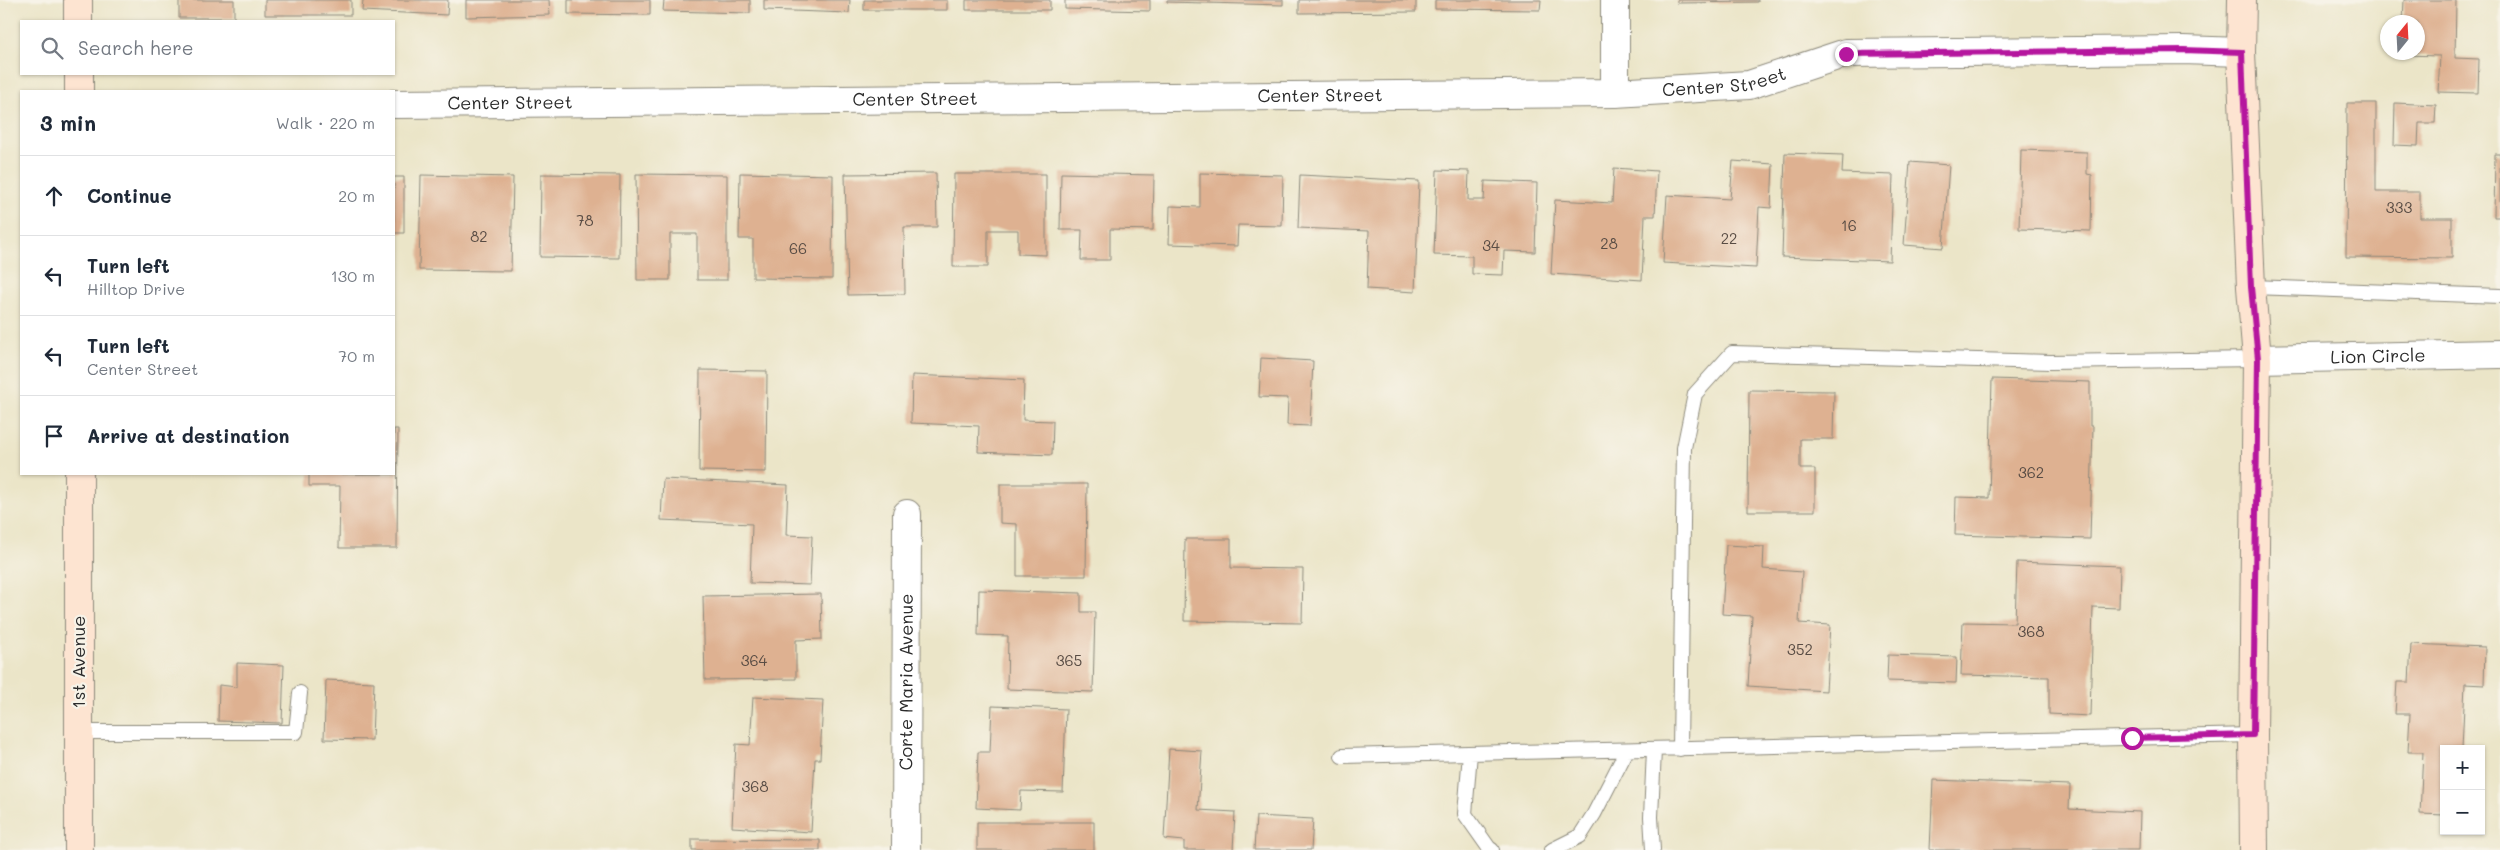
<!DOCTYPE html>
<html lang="en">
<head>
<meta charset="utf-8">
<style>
	:root { --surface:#fff; --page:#f2f2f3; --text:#1f2937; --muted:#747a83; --line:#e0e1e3 }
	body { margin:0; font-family:Mali,sans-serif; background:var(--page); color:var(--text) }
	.controls { position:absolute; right:15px; bottom:15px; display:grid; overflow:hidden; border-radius:0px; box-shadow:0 1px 4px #0004 }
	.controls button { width:45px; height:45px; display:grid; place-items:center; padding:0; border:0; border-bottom:1px solid var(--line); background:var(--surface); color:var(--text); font:25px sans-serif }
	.compass { position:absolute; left:2380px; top:15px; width:45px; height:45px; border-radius:50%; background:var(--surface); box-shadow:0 1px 4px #0004; rotate:18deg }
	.stop { position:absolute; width:15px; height:15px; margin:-11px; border:4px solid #b5179e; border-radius:50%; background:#fff }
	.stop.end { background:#b5179e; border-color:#fff; box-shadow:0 1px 5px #0008 }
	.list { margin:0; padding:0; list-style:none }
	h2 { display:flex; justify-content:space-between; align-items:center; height:65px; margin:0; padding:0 20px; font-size:21px }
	h2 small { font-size:16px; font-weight:400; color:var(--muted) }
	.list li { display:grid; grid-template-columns:32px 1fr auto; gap:15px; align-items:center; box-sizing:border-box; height:80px; padding:0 20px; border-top:1px solid var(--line) }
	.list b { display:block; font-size:19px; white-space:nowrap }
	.list p { margin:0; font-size:16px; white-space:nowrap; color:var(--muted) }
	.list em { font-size:16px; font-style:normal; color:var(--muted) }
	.icon { flex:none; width:28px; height:28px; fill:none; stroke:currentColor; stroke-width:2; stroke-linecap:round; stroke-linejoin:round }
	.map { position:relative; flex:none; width:2500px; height:850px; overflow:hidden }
	.search { position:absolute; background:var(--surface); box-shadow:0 1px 4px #0004; left:20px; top:20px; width:375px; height:55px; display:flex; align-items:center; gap:12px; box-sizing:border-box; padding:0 18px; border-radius:0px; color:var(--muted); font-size:19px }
	.panel { position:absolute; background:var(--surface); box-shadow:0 1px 4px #0004; left:20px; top:90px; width:375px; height:385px; border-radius:0px }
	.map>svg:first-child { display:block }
</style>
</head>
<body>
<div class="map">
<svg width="2500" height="850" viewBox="0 0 2500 850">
	<rect width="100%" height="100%" fill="#f7f3e8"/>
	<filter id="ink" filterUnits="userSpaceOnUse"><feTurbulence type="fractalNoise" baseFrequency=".02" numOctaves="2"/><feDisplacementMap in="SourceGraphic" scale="10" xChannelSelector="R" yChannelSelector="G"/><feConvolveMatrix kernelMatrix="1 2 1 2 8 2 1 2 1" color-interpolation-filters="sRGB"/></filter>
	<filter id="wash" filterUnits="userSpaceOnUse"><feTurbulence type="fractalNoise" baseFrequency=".0096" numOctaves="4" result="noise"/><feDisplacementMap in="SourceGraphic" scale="20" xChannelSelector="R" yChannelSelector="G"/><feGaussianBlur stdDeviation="1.12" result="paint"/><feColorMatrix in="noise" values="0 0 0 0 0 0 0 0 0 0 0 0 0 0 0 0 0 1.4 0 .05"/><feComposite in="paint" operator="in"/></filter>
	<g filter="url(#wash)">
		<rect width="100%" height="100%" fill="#ebe5c8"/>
		<g id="blocks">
			<path fill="#deb191" d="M179,0H234V18H179Z
				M265,0H351V15H265Z
				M363,0H448L447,15L362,11Z
				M466,0H549L550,15L466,17Z
				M568,0H650V15L568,14Z
				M664,0H750V13L663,11Z
				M764,0H850L849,13L764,10Z
				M864,0H947V10H864Z
				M966,0H1050V10H966Z
				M1065,0H1150V11L1065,9Z
				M1167,0H1283V5L1167,2Z
				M1299,0H1416V12L1299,13Z
				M1435,0H1541L1540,10L1435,9Z
				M1677,0H1758V2L1677,3Z
				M2404,0H2456L2455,58L2479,59L2478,93L2438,92L2440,56L2403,55V52H2418V22H2403Z
				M2347,103H2376V192H2420V218H2452V258L2346,257Z
				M2395,103L2436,105L2435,123H2419L2418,146L2394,145Z
				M2021,150L2087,152V174L2092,175L2091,231L2019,229Z
				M1785,153L1843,155L1842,173L1893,175L1890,261L1782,257Z
				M2495,154H2500V217H2494Z
				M1733,161L1773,164L1771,208L1759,207L1756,268L1663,263L1667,195L1730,199Z
				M1910,162L1949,165L1943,248L1904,245Z
				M1614,168L1657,171L1655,216H1645L1642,280L1551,274L1555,200L1612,203Z
				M1437,170L1469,171L1468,200H1484L1485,181L1537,183L1535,252L1504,251L1503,275L1472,274V256L1434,255Z
				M740,173L833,175L832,279L753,278V239H739Z
				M936,173L937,227H904L905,294L848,295L845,174Z
				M1061,173L1154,175L1153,230L1110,229V260H1081L1082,230H1060Z
				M1200,173L1283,175L1282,226L1238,225L1237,246L1169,244L1170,206L1200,207Z
				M541,174L620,175L619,258L540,257Z
				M636,174L727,175V280H697V234H670V280H637Z
				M954,174H1046V255L1018,254V230H988V267H953Z
				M421,175L513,177L511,271L419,270Z
				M1300,175L1419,181L1415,292L1367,289L1369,231L1298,228Z
				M394,177H404V233H394Z
				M1261,358L1313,361L1310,426L1287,425L1288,398L1259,397Z
				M700,370L767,371L766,472L699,471Z
				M912,375L1024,380L1023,420L1053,421L1052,455L978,452L979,426L911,423Z
				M1992,379L2090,382V426H2093L2090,539L1955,535L1956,497L1989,498Z
				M1749,390L1834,391L1833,439H1800V469H1815V511H1748Z
				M394,429H398L397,548H339L340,486H309V474H394Z
				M663,479L788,485L786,535L812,536L810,585L750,583L752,524L661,520Z
				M1000,484H1087L1086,576H1017V524L1000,523Z
				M1185,539H1231V568L1303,569L1302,623L1184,621Z
				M1726,545L1764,547L1763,569L1802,572L1799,623L1830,625L1826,691L1748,686L1752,616L1722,614Z
				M2017,562L2120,566L2119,608L2093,607L2090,716L2049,714V677L1961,675L1963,622L2015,623Z
				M979,590L1081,593V612H1095L1093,692L1007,689L1008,636L978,635Z
				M821,594L822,639L796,640V679L705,680L703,596Z
				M2411,644L2485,647L2484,685L2465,684L2462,749H2444V815L2420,814L2423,752H2408L2410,714H2395L2397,682H2409Z
				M1888,655L1957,657L1956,683L1887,681Z
				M237,663L284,665L282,723L218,721L219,685L237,687Z
				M326,680L374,682L372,740L324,739Z
				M753,697L823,700L820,759H815L811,832L732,827L736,744L750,745Z
				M992,706L1066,709L1063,792L1021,791L1020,810L976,808L978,752H990Z
				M1169,749L1202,751L1198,810L1235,812L1233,850H1184V841L1164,839Z
				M1933,780L2070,785L2069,809L2140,812L2139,850H1930Z
				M1256,816L1313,819L1311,850H1254Z
				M977,822H1094V850H977Z
				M692,839L820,840V850H692Z"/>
		</g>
	</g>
	<g filter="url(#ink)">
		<use href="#blocks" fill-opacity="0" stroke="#8b887a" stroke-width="1"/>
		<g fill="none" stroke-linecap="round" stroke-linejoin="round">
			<g stroke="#8b887a" stroke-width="16">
				<path id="lane" d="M2251,287L2500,296
					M78,732H296L300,693
					M1680,749L1684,448L1695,394L1732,353L2050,362L2257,359
					M1470,753L1465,814L1489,848L1492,850
					M1342,756L2253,735
					M1552,850L1580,836L1594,814L1627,750
					M1653,850L1651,817L1654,750"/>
			</g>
			<g stroke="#8b887a" stroke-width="30">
				<g id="street">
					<path d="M1615,93V0"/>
					<path id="s1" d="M394,104L1615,93L1749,85L1846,53L2183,50L2241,52"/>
					<path id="s2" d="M2257,359L2500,354"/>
					<path id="s3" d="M906,850L907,514"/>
				</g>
			</g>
			<g stroke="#8b887a" stroke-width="30">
				<path id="secondary" d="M78,0V21
					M2242,0L2241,52L2251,287L2257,359L2253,735L2254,850
					M79,74V91
					M79,474V850"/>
			</g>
			<use href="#lane" stroke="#fff" stroke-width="14"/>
			<use href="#street" stroke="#fff" stroke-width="28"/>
			<use href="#secondary" stroke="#fde4d1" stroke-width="28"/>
		</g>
	</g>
	<g fill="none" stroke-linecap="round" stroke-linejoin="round" filter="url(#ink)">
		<path stroke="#b5179e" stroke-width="6" d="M1846,54L2183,50L2242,52L2251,287L2258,359L2253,735L2132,738"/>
	</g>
	<g text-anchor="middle" stroke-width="4.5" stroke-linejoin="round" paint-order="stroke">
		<g font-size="15" fill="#584c44">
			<text x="2399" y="213">333</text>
			<text x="585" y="226">78</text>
			<text x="1849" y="231">16</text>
			<text x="479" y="242">82</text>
			<text x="1729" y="244">22</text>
			<text x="1609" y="249">28</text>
			<text x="1491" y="251">34</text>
			<text x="798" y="254">66</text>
			<text x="2031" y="478">362</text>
			<text x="2031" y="637">368</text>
			<text x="1800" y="655">352</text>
			<text x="754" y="666">364</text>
			<text x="1069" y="666">365</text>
			<text x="755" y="792">368</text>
		</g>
		<g font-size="18" fill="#2b2b2b" stroke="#f7f3e8">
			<text dy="6" stroke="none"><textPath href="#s1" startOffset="1331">Center Street</textPath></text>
			<text dy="6" stroke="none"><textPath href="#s1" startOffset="926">Center Street</textPath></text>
			<text dy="6" stroke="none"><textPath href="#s1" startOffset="521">Center Street</textPath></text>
			<text dy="6" stroke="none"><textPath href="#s1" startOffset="116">Center Street</textPath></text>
			<text dy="6" stroke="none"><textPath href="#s2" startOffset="121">Lion Circle</textPath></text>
			<text transform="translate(79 662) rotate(-90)" y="6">1st Avenue</text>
			<text dy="6" stroke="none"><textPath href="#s3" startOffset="168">Corte Maria Avenue</textPath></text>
		</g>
	</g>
</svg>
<div class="controls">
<button>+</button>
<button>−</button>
</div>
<svg class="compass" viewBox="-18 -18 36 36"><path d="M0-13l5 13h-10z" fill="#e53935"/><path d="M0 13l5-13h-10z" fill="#747a83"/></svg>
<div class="stop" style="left:2132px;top:738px"></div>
<div class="stop end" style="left:1846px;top:54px"></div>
<div class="search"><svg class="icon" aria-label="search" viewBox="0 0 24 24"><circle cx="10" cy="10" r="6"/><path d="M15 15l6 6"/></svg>Search here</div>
<section class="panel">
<h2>3 min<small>Walk · 220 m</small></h2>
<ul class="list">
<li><svg class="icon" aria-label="ahead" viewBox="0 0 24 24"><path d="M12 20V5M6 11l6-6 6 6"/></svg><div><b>Continue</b></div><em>20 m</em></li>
<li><svg class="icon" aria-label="left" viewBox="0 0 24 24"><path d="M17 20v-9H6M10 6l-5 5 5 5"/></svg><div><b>Turn left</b><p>Hilltop Drive</p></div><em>130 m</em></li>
<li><svg class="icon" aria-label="left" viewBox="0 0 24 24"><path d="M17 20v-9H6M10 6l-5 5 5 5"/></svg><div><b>Turn left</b><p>Center Street</p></div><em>70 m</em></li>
<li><svg class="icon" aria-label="arrive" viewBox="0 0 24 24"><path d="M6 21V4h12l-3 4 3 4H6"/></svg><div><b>Arrive at destination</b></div></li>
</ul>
</section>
</div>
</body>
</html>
